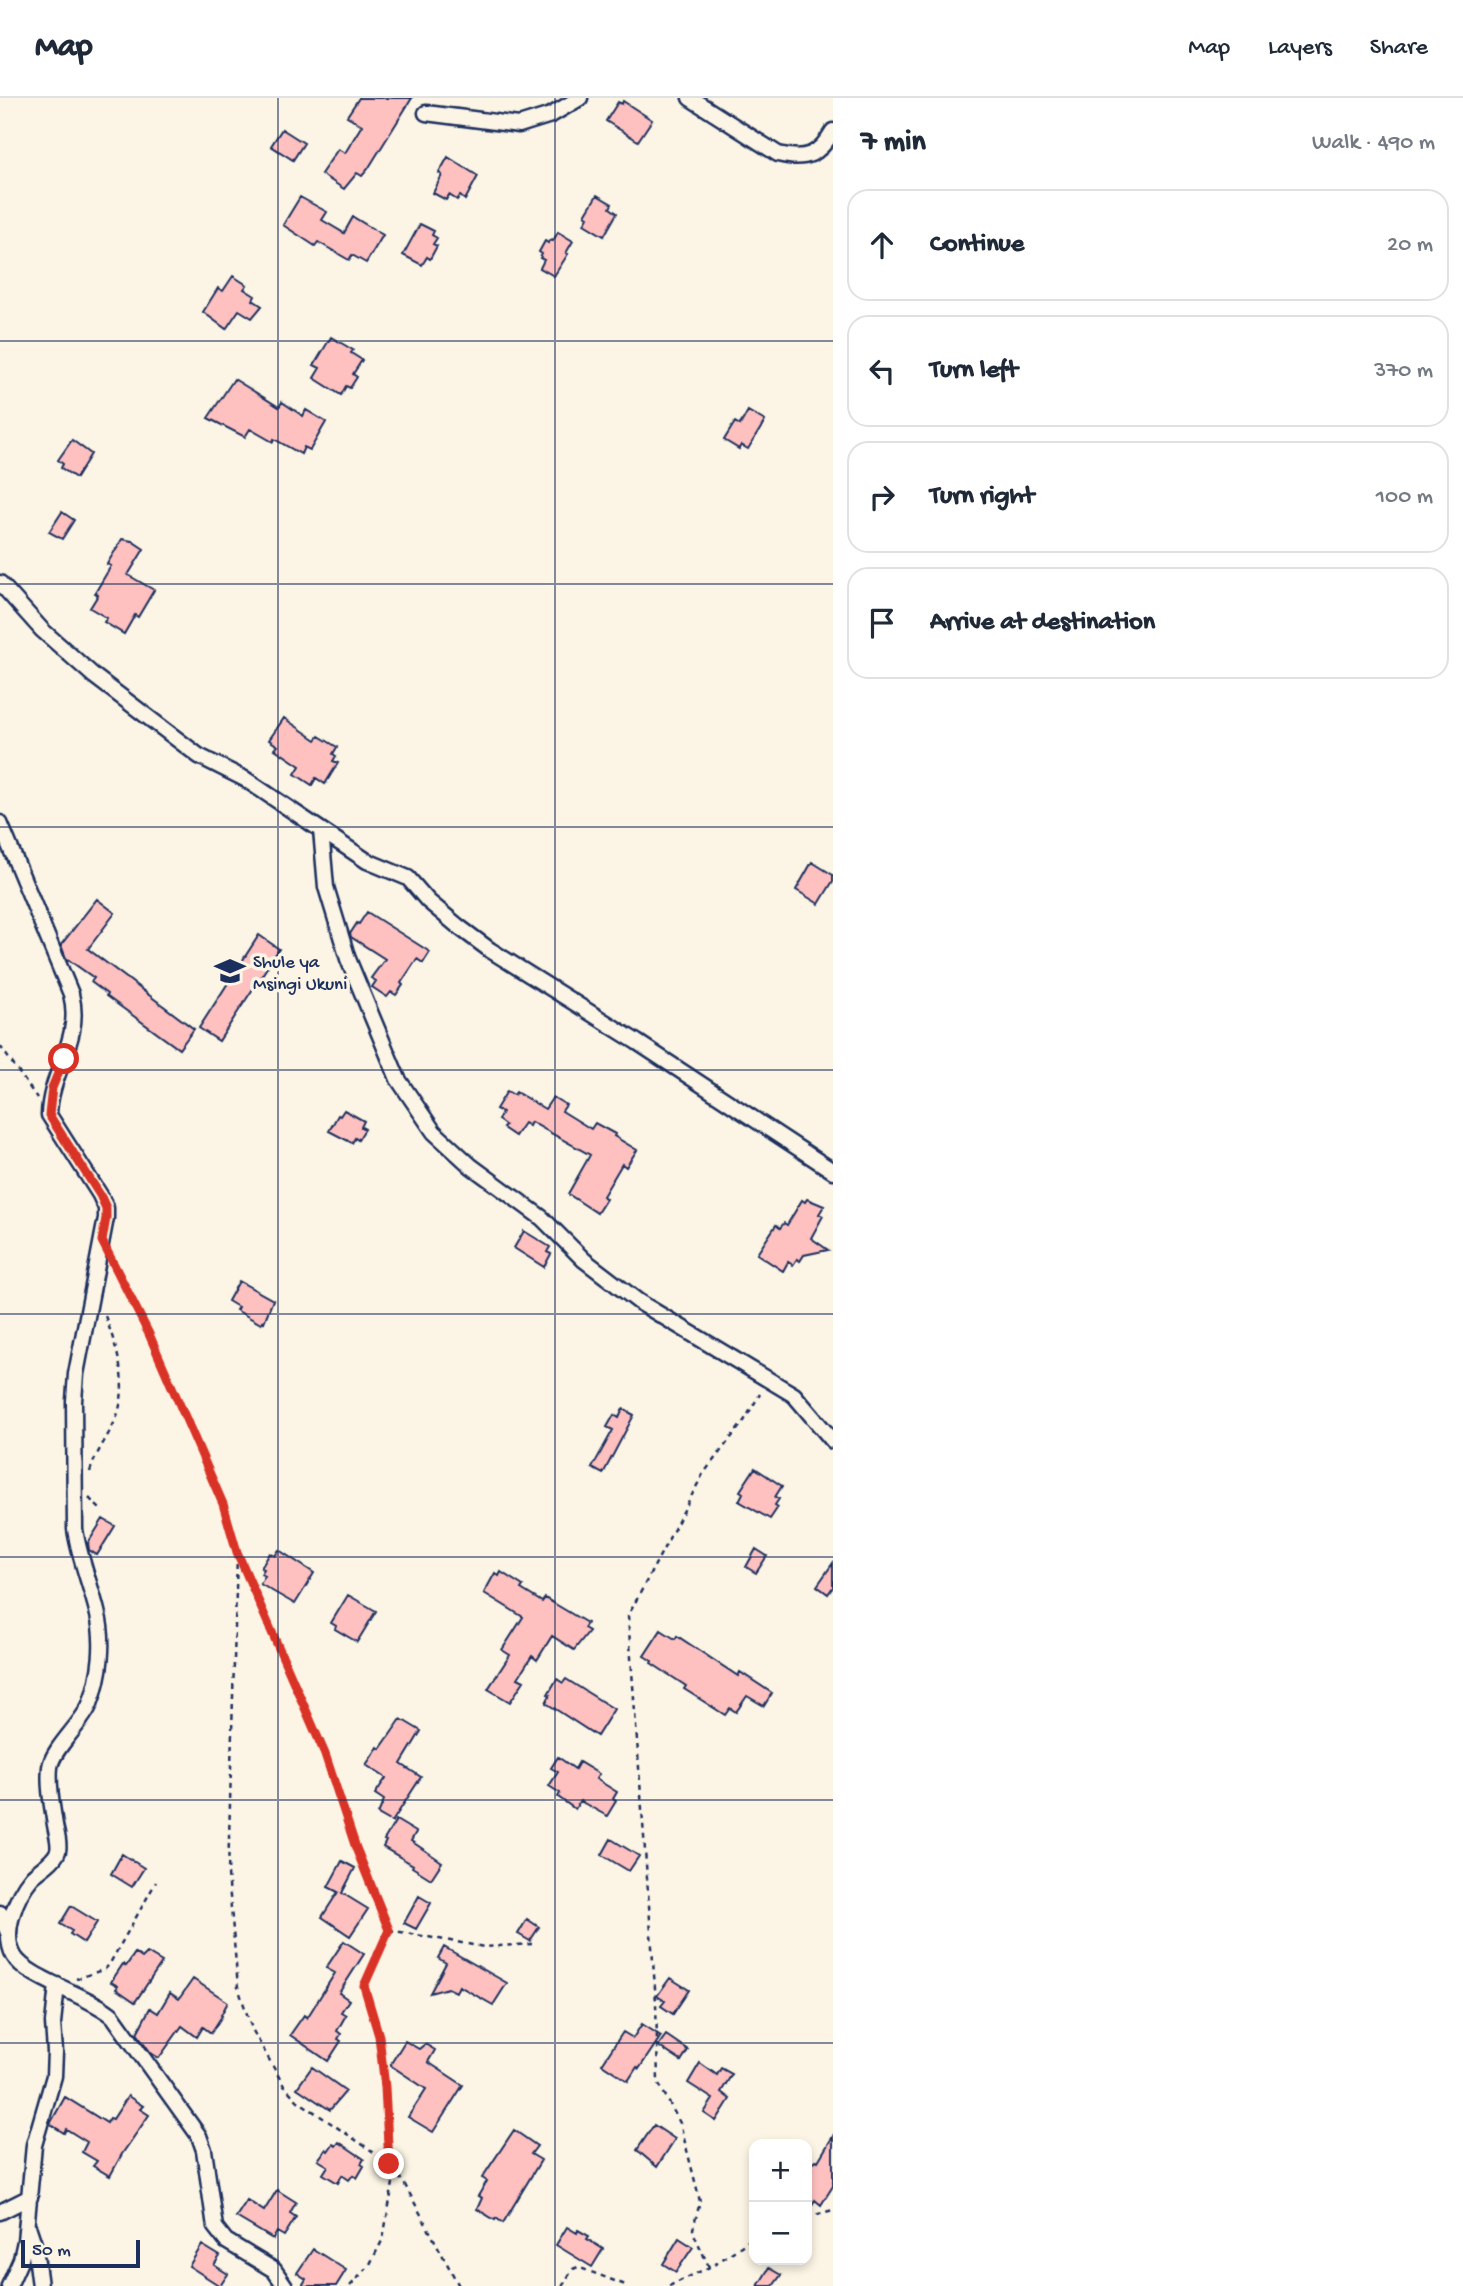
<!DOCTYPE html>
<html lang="en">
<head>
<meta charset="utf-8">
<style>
	:root { --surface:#fff; --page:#f2f2f3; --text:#1f2937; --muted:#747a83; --line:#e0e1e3 }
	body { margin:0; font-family:"Gochi Hand",sans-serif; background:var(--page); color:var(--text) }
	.controls { position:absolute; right:21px; bottom:21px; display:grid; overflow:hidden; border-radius:14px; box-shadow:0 4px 10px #0003 }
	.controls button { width:63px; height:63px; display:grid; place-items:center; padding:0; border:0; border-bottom:2px solid var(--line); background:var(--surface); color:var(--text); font:35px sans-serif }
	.scale { position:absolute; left:21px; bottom:18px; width:119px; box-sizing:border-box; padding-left:7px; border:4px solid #1b2f5e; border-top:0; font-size:19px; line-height:24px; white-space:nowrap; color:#1b2f5e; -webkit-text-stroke:5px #fcf5e5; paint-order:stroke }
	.stop { position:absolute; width:21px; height:21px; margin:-16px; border:5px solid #d93025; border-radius:50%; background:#fff }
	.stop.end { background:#d93025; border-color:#fff; box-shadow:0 2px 7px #0008 }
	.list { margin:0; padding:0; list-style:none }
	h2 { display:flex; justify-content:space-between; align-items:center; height:91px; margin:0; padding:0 28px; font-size:30px }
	h2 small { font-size:23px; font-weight:400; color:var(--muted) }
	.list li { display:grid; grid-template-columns:46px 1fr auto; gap:21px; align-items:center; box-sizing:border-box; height:112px; margin:0 14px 14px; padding:0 14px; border:2px solid var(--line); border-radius:21px }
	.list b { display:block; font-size:26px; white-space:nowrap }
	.list em { font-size:23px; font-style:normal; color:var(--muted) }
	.icon { flex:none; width:38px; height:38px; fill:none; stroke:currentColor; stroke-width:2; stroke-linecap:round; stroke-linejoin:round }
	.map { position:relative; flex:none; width:833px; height:2188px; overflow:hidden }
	header { display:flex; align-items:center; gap:42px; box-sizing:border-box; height:98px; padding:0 35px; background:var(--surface); border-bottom:2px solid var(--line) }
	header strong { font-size:33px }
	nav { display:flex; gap:38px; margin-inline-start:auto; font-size:24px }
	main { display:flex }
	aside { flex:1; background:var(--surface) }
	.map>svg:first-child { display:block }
</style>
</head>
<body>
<header>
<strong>Map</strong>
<nav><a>Map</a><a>Layers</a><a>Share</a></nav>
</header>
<main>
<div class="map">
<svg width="833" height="2188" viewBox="0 0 833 2188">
	<rect width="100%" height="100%" fill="#fcf5e5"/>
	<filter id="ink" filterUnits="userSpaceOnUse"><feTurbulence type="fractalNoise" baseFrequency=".0143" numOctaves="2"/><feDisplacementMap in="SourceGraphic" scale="14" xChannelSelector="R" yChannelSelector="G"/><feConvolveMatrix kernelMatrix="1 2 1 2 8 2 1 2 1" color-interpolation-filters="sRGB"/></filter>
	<g filter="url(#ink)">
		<path fill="#fec1c0" stroke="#1b2f5e" stroke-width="2" d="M359,0H412L368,71L362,78L357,75L344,91L321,76L338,51L345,55L362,27L347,18Z
			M623,3L652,22L638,43L606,23L618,4L622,6Z
			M282,31L304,45L293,62L271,48Z
			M448,59L478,78L465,102L460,98L457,102L449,97L446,102L433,95L442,77L439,75Z
			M597,97L612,106L610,110L617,115L604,138L584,126L588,119L585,117Z
			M300,99L327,114L322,122L344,135L353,119L383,137L366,165L352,157L349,162L318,144L315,148L283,127Z
			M420,126L434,133L432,137L437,140L433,146L437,148L430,161L427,159L422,167L403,157Z
			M558,134L573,143L566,155L568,156L554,178L540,170L544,162L540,160L542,156L539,154L545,143L548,145L550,142L553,143Z
			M233,178L247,187L244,191L255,198L253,202L262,208L252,220L239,212L226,231L203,214L218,190L223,193Z
			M331,239L353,252L351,255L362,262L353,276L357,279L350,290L346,288L341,297L314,280L320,270L314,267Z
			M234,281L279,309L282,304L303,318L306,312L326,324L310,352L304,349L301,356L274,341L273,344L250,331L245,339L208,320Z
			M748,313L765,323L748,351L741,347L739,351L724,342L735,324L740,327Z
			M72,342L91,356L76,380L61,370L63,366L58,362Z
			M62,414L74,422L62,441L49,434Z
			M122,441L132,443L144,451L128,477L154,492L138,519L135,517L124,536L104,524L107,520L90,510L98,497L95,495L111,468L107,466Z
			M284,620L316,642L319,638L337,649L333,656L336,658L333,663L338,665L325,686L316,680L312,687L295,676L300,668L275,651L278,648L269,642Z
			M812,764L833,777V783L819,806L796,792Z
			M97,801L115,815L88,851L194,931L179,951L106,898L107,896L91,884L94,880L66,860L61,847Z
			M367,814L430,854L423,865L417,861L401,885L403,887L396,897L391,894L387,899L372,889L376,883L371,880L385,861L351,839L350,836L357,825L359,826Z
			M259,837L279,851L219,943L199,930Z
			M507,993L514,997L516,994L545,1011L553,999L566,1007L562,1013L591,1031L595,1025L615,1036L614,1038L637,1052L626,1069L622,1066L603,1098L606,1101L597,1115L568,1096L590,1057L531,1024L529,1028L524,1025L515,1038L503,1030L505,1027L498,1022L502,1014L496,1011Z
			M344,1012L364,1023L361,1029L365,1031L358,1042L355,1040L352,1045L329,1033L338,1017L340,1018Z
			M807,1101L824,1108L819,1116L823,1118L811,1140L828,1152L804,1157L800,1163L797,1161L793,1167L788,1164L783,1173L757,1156L776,1127L780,1130L784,1125L787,1127L802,1102L805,1104Z
			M524,1133L550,1149L547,1154L551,1156L544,1169L514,1150Z
			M239,1183L273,1202L264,1224L262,1223L261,1226L236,1212L238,1209L228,1203Z
			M623,1311L634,1317L603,1376L592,1370L613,1332L607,1329L614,1317L619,1320Z
			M755,1370L782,1388L775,1399L779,1401L775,1407L778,1409L770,1421L739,1403L743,1395L740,1393Z
			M103,1421L115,1428L97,1457L89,1452L88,1445Z
			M756,1451L767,1458L756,1475L746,1469Z
			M279,1452L314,1475L295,1506L260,1486L265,1478L261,1476L264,1471L261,1470L270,1455L275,1458Z
			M833,1465V1489L828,1496L817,1488Z
			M501,1474L523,1488L521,1491L542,1504L545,1500L587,1525L584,1530L589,1533L574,1552L552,1538L537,1562L532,1558L518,1580L524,1583L510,1604L488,1591L510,1557L502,1552L523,1519L484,1495L495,1475L499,1478Z
			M348,1497L376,1513L357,1544L335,1531L336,1528L331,1525Z
			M661,1532L675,1541L677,1538L738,1578L740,1574L772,1595L764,1608L747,1598L736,1614L730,1610L725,1617L684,1591L686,1588L651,1565L652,1563L644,1558Z
			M557,1581L563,1585L566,1581L614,1611L597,1638L546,1605L550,1597L548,1596Z
			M401,1621L421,1633L401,1666L421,1679L392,1724L378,1716L384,1702L375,1696L386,1680L366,1667L378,1649L380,1651Z
			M558,1659L575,1671L579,1664L599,1676L596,1681L617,1694L613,1701L616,1703L607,1718L580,1703L575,1711L558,1699L560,1695L549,1688L558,1674L551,1670Z
			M396,1722L416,1734L411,1743L442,1764L431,1781L412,1769L413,1767L383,1749L386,1743L384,1742Z
			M611,1741L639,1758L629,1773L602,1757Z
			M122,1756L144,1770L132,1789L111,1776Z
			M342,1763L355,1770L342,1795L368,1811L350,1838L322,1819L338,1794L328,1789Z
			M419,1798L431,1805L416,1831L404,1825Z
			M71,1808L97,1824L84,1845L70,1836L72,1833L60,1826Z
			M527,1821L539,1829L530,1843L518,1836Z
			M344,1843L364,1856L339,1895L349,1902L341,1914L346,1917L337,1933L341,1936L338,1941L341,1943L328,1963L290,1937L304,1917L307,1920L335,1875L326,1870Z
			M444,1849L507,1885L493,1907L459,1888L456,1894L448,1890L430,1895L446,1865L438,1860Z
			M135,1855L142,1860L147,1855L162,1864L135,1904L116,1891L118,1888L111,1884L123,1866L126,1868Z
			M670,1880L689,1892L673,1916L661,1908L665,1903L657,1898Z
			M193,1881L228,1904L221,1917L222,1918L211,1935L203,1929L197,1939L182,1928L159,1960L151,1955L137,1935L150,1910L158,1915L170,1895L179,1901Z
			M642,1926L661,1938L639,1971L637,1969L628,1983L602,1966L623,1934L633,1940Z
			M666,1937L688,1952L681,1963L658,1948Z
			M405,1943L419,1951L425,1946L435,1952L428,1964L463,1987L433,2034L408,2019L426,1991L390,1967Z
			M700,1965L717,1977L721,1970L732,1976L721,1994L730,2001L716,2023L704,2015L713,2001L688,1985Z
			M312,1969L346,1993L330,2012L297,1990Z
			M128,1998L143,2008L140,2011L149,2017L122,2056L110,2078L93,2068L97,2063L82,2054L87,2044L66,2031L64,2035L50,2026L65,1999L107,2025L110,2020L113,2021Z
			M654,2027L675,2041L657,2069L637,2052Z
			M514,2032L537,2048L531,2056L541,2062L503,2125L496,2120L495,2122L477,2111L482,2100L478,2098L487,2083L482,2080Z
			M833,2038V2088L821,2107L815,2102L807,2115V2059L814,2064L816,2062L818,2063Z
			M339,2044L364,2061L361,2066L364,2068L357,2080L353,2077L349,2082L342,2077L338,2085L323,2076L328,2068L318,2062L326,2051L328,2053L333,2046L336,2048Z
			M277,2092L296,2104L290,2115L296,2119L284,2138L277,2134L273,2141L236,2119L247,2102L264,2113Z
			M567,2129L577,2135L578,2132L589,2138L587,2141L603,2151L592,2169L556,2147Z
			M679,2140L693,2149L676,2174L663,2166Z
			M202,2147L220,2158L214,2167L228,2176L220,2188L189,2168Z
			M313,2151L346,2172L336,2188H302L306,2181L297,2175Z
			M769,2170L781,2177L773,2188H758Z"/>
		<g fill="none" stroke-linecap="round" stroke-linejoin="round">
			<g stroke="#1b2f5e" stroke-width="19">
				<path id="minor" d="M690,0L778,56C806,63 819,57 833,33
					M426,15L519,27L551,17L580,0
					M0,485L42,532L94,578L199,658L245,681L367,763L408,780L428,803L459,829L490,852L637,944L833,1073
					M0,725L71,896C83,942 50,973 49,1017L100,1097L106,1110V1120L76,1276L74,1303L75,1431C79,1459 90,1485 97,1513C105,1543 101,1577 90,1606C82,1626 53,1650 50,1669C48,1688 52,1708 55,1727C56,1734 60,1745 58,1753C54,1764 40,1771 32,1779C16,1798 1,1835 14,1858C26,1880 91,1898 113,1918L199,2038L204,2052L215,2129L226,2143L274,2172L285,2188
					M321,732L326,789L348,861L398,981L434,1034L471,1068L542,1120L584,1162L639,1204L794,1297L833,1343
					M0,1815L9,1837
					M0,2114L30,2099
					M29,2131L35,2149L40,2188
					M9,2188L21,2161L25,2143L34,2047L54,1978L55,1954L53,1925L57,1887"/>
			</g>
			<path stroke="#1b2f5e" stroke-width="2.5" stroke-dasharray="5 5" stroke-linecap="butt" d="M0,948L37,1000
				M112,1164L149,1236L223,1406L237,1454L325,1656L356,1750L389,1832L364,1888L378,1928L385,1989L389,2066
				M90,1374C95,1356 106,1342 114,1325C131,1289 117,1251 104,1215
				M89,1400L101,1412
				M237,1456L228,1776L238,1889L252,1931L284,1988L298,2003L384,2061L404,2085L459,2188
				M389,1832L484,1849L532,1846
				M76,1881L105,1871L109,1867L156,1784
				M807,2119L833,2112
				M709,2169L694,2136L693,2131L700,2104L698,2095L680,2025L658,1984L656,1904L628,1518L703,1376L744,1323L760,1296
				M350,2188L369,2168L383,2141L395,2074
				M562,2188L573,2171L578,2169L628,2188
				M669,2188L714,2167L754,2139"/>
			<use href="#minor" stroke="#fcf5e5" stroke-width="14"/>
		</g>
	</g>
	<g fill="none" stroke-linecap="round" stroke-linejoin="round" filter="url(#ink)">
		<path stroke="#d93025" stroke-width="9" d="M64,961L52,990L49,1017L100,1097L106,1110V1120L102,1143L149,1236L223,1406L237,1454L325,1656L356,1750L389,1832L364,1888L379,1938L385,1989L389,2066"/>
	</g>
	<path fill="none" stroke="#1b2f5e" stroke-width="2" stroke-opacity="0.55" d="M278,0V2188M555,0V2188M0,243H833M0,486H833M0,729H833M0,972H833M0,1216H833M0,1459H833M0,1702H833M0,1945H833"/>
	<defs>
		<g id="school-bare" transform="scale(2.415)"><path d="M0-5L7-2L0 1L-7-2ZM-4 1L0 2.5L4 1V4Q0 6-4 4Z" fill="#1b2f5e" stroke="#fcf5e5" stroke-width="2.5" paint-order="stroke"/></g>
	</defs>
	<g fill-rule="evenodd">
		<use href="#school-bare" x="230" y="873"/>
	</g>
	<g text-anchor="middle" stroke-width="7" stroke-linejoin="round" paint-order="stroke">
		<g font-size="19" fill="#1b2f5e" stroke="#fcf5e5" text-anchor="start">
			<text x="253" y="869">Shule ya<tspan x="253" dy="22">Msingi Ukuni</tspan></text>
		</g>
	</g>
</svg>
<div class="controls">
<button>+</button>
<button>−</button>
</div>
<div class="scale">50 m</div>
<div class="stop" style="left:64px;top:961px"></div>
<div class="stop end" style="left:389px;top:2066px"></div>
</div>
<aside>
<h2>7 min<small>Walk · 490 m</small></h2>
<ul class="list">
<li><svg class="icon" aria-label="ahead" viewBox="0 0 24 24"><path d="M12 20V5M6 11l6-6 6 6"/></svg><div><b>Continue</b></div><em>20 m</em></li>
<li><svg class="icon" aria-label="left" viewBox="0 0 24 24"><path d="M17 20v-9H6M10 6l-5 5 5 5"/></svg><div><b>Turn left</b></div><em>370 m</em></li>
<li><svg class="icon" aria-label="right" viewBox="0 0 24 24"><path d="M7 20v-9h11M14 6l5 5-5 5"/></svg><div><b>Turn right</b></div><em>100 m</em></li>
<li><svg class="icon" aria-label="arrive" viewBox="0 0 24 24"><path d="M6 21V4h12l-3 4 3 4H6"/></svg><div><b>Arrive at destination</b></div></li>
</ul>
</aside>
</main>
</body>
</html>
